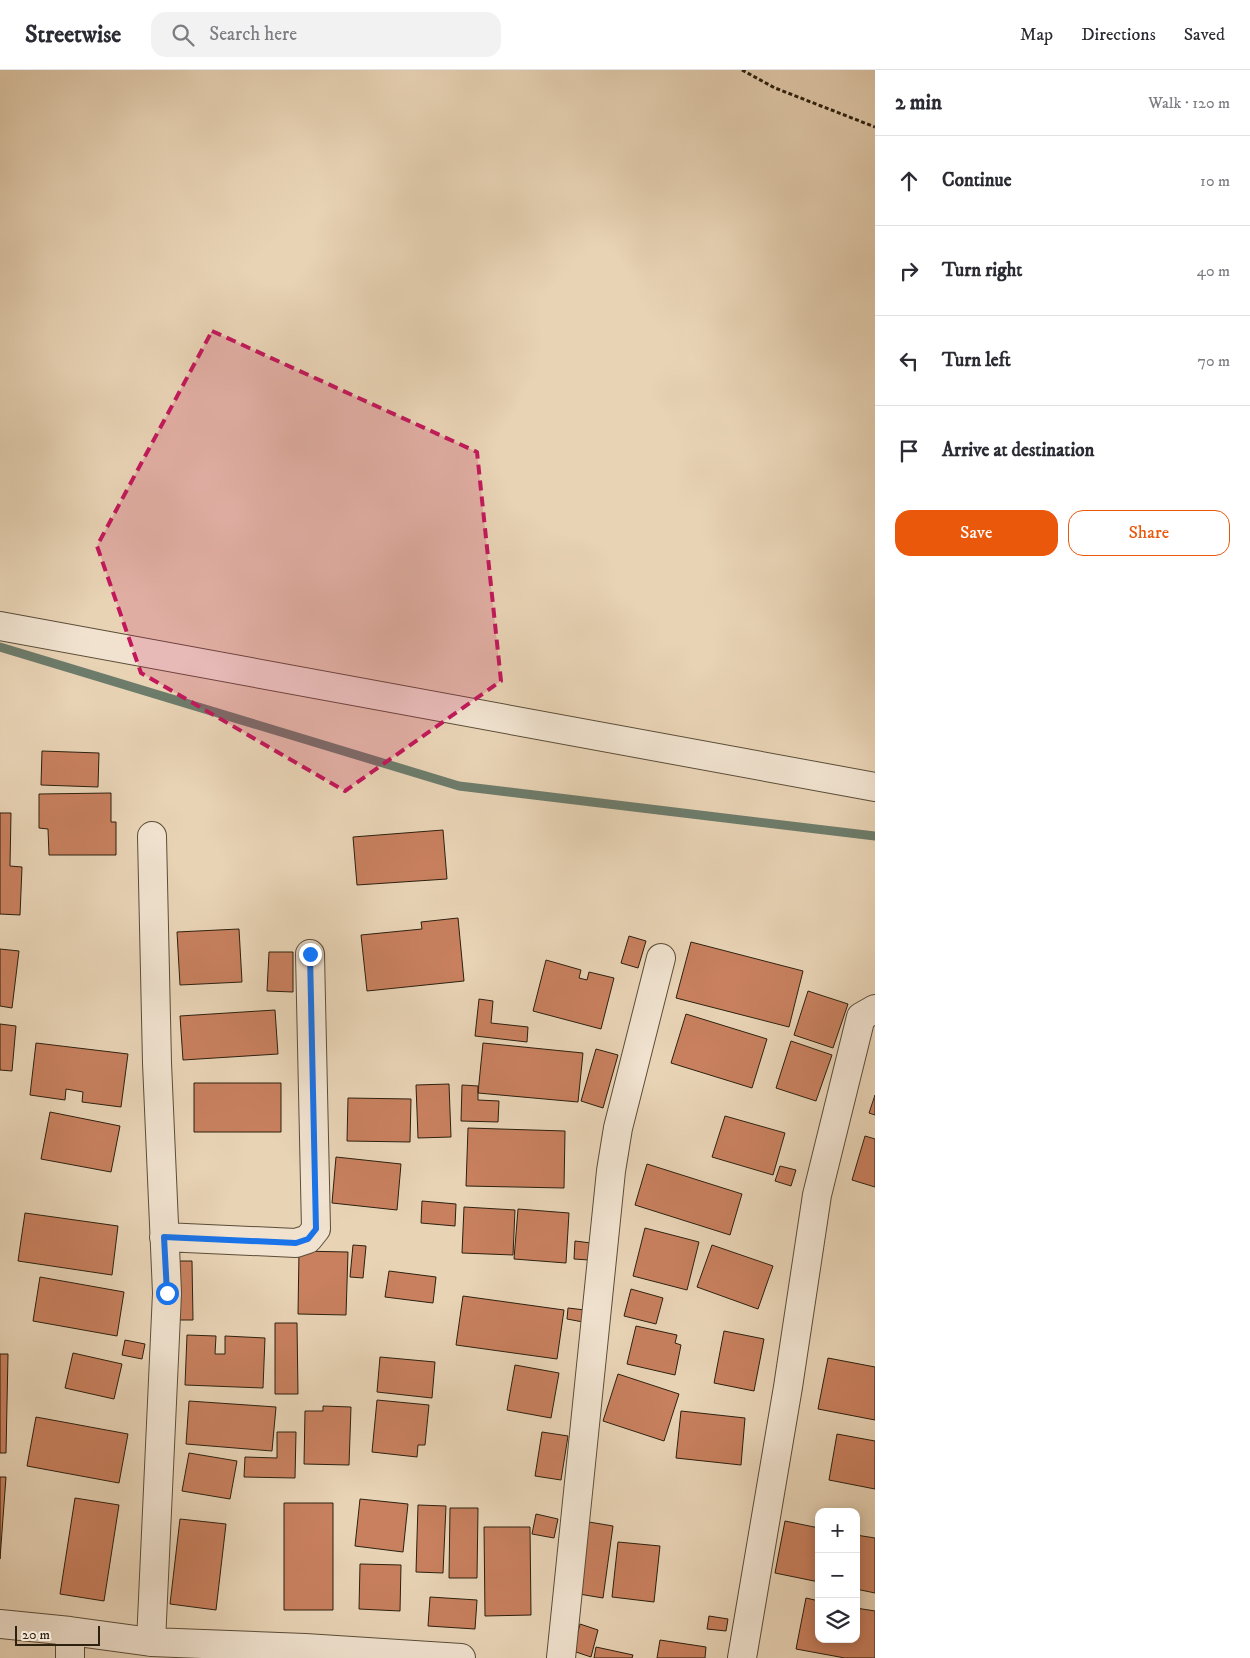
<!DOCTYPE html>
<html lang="en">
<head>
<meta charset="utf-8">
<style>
	:root { --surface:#fff; --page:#f2f2f3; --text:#2b2b33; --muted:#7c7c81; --line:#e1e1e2; --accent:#ea580c }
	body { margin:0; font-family:"IM FELL DW Pica",serif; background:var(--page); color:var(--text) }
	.controls { position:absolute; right:15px; bottom:15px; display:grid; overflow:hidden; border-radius:10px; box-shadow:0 2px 12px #0003 }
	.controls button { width:45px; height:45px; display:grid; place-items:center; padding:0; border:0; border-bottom:1px solid var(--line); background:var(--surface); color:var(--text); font:25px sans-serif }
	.scale { position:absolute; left:15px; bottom:12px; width:85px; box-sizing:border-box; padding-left:5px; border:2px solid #2c200f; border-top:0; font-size:14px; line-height:18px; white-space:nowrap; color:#2c200f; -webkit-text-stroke:4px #f0e2cf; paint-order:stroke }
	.stop { position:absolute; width:15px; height:15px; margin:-11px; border:4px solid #1a73e8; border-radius:50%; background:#fff }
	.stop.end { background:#1a73e8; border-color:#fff; box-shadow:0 1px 5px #0008 }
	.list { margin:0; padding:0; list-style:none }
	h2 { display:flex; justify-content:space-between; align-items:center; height:65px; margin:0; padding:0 20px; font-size:21px }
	h2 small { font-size:16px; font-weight:400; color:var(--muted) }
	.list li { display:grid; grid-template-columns:32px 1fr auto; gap:15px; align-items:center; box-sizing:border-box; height:90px; padding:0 20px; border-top:1px solid var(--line) }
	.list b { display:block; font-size:19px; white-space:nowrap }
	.list em { font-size:16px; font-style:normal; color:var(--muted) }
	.actions { display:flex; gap:10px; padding:15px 20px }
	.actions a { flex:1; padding:11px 0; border:1px solid var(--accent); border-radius:15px; text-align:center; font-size:18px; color:var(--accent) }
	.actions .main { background:var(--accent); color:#fff }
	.icon { flex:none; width:28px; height:28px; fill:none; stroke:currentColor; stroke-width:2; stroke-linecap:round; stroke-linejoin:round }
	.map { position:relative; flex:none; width:875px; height:1588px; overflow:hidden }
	header { display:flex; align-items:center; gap:30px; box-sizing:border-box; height:70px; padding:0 25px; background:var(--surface); border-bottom:1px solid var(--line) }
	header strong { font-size:24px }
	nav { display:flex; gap:28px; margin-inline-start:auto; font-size:18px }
	.search { width:350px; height:45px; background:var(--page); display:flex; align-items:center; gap:12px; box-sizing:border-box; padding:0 18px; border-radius:15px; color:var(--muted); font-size:19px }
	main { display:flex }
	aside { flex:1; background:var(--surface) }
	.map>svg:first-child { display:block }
</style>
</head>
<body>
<header>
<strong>Streetwise</strong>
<div class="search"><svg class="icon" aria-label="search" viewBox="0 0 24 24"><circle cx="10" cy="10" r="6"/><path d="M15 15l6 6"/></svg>Search here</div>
<nav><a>Map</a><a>Directions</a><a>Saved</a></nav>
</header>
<main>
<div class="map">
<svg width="875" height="1588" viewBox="0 0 875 1588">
	<rect width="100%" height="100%" fill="#e8d3b5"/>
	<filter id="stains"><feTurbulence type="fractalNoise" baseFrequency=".004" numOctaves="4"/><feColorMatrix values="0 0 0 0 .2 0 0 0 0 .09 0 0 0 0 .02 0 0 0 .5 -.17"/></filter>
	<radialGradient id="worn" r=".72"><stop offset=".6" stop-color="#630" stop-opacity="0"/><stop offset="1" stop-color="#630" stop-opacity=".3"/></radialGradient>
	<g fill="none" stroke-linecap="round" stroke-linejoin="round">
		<path stroke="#6d7c6b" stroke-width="9" d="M0,577L459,716L875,766"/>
	</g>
	<path fill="#c8805e" stroke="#2c200f" d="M42,681L99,683L98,717L41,715Z
		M111,723V752H116V785H49L48,759L39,758V724Z
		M0,743H11L10,796L22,797L20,845L0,844Z
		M443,760L447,809L357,815L353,767Z
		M458,848L464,911L367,921L361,865L422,859L421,852Z
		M239,859L242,912L180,915L177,862Z
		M629,866L646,871L638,898L621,893Z
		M691,872L803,901L789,957L676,928Z
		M0,879L19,881L12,938L0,936Z
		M269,882H293V922L267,921Z
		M546,890L581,900L579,908L587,910L589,902L614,908L601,959L533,941Z
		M808,921L848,934L833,978L794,965Z
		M479,929L493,931L491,953L528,957L527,972L475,966Z
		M275,940L278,984L183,990L180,946Z
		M686,944L767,969L752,1018L671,993Z
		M0,954L16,956L12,1001L0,1000Z
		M791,971L832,985L816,1031L776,1018Z
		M36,973L128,984L121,1037L82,1032L83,1022L66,1019L65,1030L30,1025Z
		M483,973L583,983L578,1032L478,1023Z
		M596,979L618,985L603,1038L581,1031Z
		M194,1013H281V1062H194Z
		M449,1014L451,1067L418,1068L416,1015Z
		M462,1015L478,1016V1030L499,1031L498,1052L461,1051Z
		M875,1025V1045L869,1043Z
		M348,1028L411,1029L410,1072L347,1071Z
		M50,1042L120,1056L111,1102L41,1089Z
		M725,1046L785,1063L773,1105L712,1087Z
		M468,1058L565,1061L564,1118L466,1116Z
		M865,1066L875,1069V1117L852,1110Z
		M336,1087L401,1094L397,1140L332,1133Z
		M647,1094L742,1124L730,1165L635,1135Z
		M780,1096L796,1100L791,1116L775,1111Z
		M422,1131L456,1134L455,1156L421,1153Z
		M464,1137L515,1140L513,1185L462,1183Z
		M518,1139L569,1143L566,1193L514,1189Z
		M25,1143L118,1156L112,1205L18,1191Z
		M645,1158L699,1172L687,1220L633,1206Z
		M575,1171L591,1173L589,1190L574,1189Z
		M353,1175L366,1176L363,1208L350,1207Z
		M712,1175L773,1196L758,1239L697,1217Z
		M299,1181L348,1182L346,1245L298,1244Z
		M176,1191H192L193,1250H177Z
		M389,1201L436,1207L433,1233L385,1227Z
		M40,1207L124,1222L117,1266L33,1251Z
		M631,1219L663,1228L656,1254L624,1246Z
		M463,1226L564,1240L557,1289L456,1275Z
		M568,1238L585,1240L583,1252L567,1249Z
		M275,1253H297L298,1324H275Z
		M636,1256L677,1265L675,1273L681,1275L675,1305L627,1294Z
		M724,1261L764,1269L754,1321L714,1313Z
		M187,1265L216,1266L215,1284H225V1266L265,1268L263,1318L185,1315Z
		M125,1270L145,1274L142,1289L122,1285Z
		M73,1283L122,1294L114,1329L65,1318Z
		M0,1284H8L6,1383H0Z
		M380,1287L435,1292L432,1328L377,1322Z
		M828,1288L875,1297V1350L818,1339Z
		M515,1295L559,1303L551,1348L507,1340Z
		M618,1304L679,1324L664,1371L603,1351Z
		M377,1330L429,1335L425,1375H418L417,1387L372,1382Z
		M189,1331L276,1337L272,1381L186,1374Z
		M323,1336L351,1337L349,1395L304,1394L305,1341H323Z
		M681,1341L745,1348L741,1395L676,1388Z
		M36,1347L128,1364L119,1413L27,1396Z
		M277,1362H296L295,1408L244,1407L245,1387L277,1388Z
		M542,1362L568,1366L561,1410L535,1406Z
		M837,1364L875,1371V1419L829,1410Z
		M189,1383L237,1391L230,1429L182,1421Z
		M0,1407H6L0,1489Z
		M75,1428L119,1435L104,1531L60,1524Z
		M360,1429L408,1434L403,1482L355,1476Z
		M284,1433H333V1540H284Z
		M418,1435L446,1436L443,1503L416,1502Z
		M450,1438H478L477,1508H449Z
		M536,1444L558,1449L554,1468L532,1464Z
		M180,1449L226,1454L216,1540L170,1534Z
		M785,1451L819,1458V1512L775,1503Z
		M589,1452L613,1456L603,1528L579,1524Z
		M484,1457H530L531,1545L485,1546Z
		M856,1465L875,1468V1523L856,1519Z
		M618,1472L660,1476L654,1532L612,1527Z
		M360,1494L401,1495L400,1541L359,1539Z
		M430,1527L477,1530L475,1559L428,1556Z
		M806,1528L819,1531V1569H856V1538L875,1541V1588H845L796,1579Z
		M709,1546L728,1549L726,1561L707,1559Z
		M580,1554L598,1560L591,1587L573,1581Z
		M660,1570L706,1577L705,1588H657Z
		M596,1577L633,1585L632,1588H594Z"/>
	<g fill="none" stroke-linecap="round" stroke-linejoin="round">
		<g stroke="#5b4d38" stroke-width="30">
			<path id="street" d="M0,556L875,717
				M164,1167L296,1173L308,1169L316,1159L310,884
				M0,1554L70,1561L151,1572L305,1578L461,1588
				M151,1572L167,1223L157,993L152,766
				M70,1588V1561
				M561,1588L611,1101L618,1058L661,888
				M742,1588L788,1317L817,1125L861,947L875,939"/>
		</g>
		<path stroke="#2c200f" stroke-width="3" stroke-dasharray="4 2.5" stroke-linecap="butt" d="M742,0L775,18L875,57"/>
		<use href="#street" stroke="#f0e2cf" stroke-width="28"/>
	</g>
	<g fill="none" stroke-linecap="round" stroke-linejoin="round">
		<path stroke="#1a73e8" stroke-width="6" d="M167,1223L164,1167L296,1173L308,1169L316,1159L310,884"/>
	</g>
	<path fill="#c2185b" fill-opacity="0.2" stroke="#c2185b" stroke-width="4" stroke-dasharray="10 6" stroke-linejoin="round" d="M212,261L477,382L501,611L345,721L141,603L97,476Z"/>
	<rect width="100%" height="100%" filter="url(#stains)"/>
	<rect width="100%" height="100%" fill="url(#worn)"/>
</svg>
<div class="controls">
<button>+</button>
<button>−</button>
<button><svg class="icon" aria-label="layers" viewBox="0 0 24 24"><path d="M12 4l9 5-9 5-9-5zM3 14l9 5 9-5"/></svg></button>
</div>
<div class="scale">20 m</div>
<div class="stop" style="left:167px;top:1223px"></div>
<div class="stop end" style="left:310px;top:884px"></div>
</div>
<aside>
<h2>2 min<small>Walk · 120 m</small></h2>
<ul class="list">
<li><svg class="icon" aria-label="ahead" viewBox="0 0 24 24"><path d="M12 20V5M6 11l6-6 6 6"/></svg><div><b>Continue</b></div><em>10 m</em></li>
<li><svg class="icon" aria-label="right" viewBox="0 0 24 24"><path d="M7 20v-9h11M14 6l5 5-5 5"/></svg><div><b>Turn right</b></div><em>40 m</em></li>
<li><svg class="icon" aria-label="left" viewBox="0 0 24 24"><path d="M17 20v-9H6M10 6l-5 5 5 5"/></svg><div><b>Turn left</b></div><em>70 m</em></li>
<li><svg class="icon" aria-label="arrive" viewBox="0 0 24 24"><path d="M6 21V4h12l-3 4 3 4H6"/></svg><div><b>Arrive at destination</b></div></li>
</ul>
<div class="actions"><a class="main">Save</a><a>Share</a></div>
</aside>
</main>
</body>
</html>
